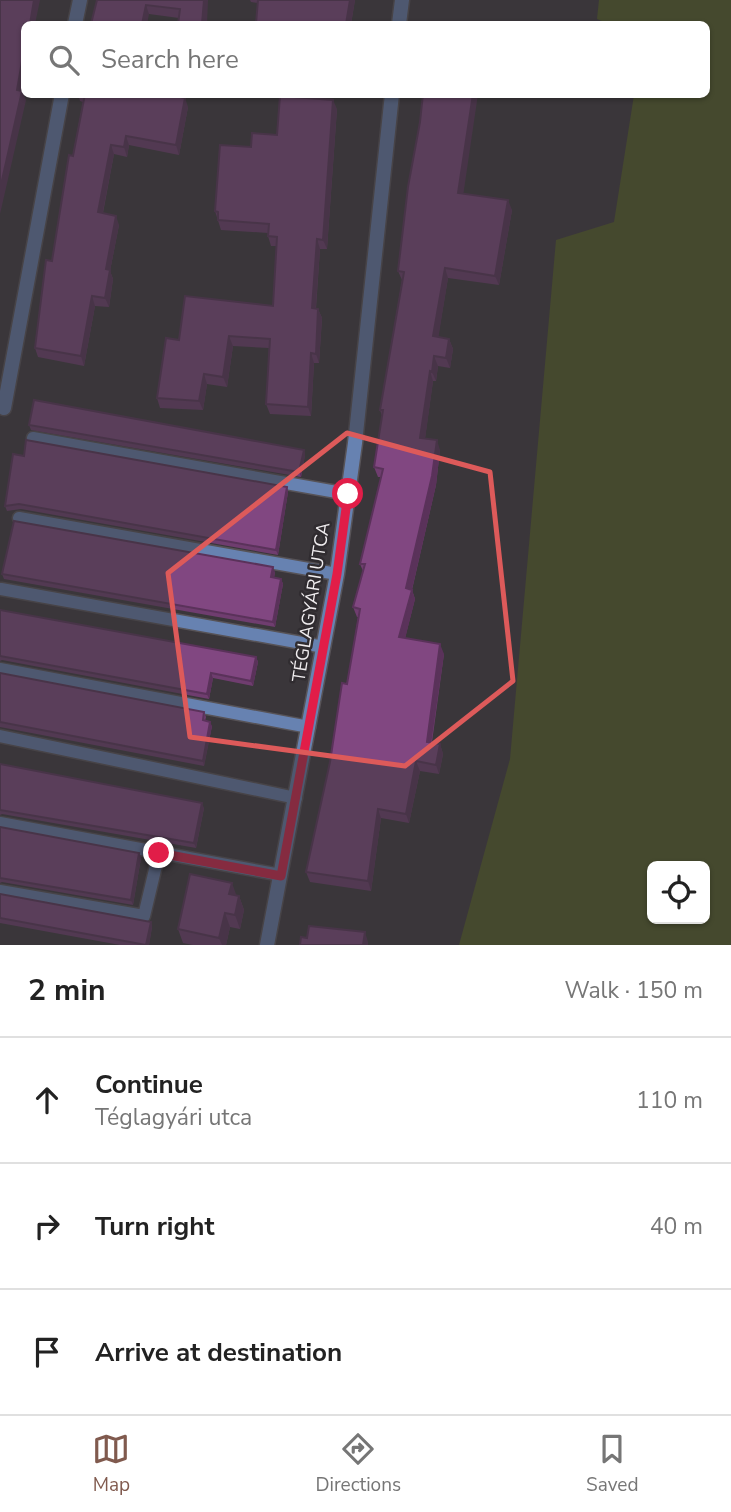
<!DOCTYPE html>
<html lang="en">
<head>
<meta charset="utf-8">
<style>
	:root { --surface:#fff; --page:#f2f2f2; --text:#222; --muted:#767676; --line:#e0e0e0; --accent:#805a4e }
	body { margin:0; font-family:"Nunito Sans",sans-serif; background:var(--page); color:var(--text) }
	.controls { position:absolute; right:21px; bottom:21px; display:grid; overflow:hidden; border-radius:10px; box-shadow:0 2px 5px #0004 }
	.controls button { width:63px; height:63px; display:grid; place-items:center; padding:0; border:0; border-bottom:2px solid var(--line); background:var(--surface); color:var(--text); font:35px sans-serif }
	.stop { position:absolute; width:21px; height:21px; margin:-16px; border:5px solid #e11d48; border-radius:50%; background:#fff }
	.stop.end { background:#e11d48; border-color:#fff; box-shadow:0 2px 7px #0008 }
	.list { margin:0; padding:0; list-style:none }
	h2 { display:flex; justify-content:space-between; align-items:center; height:91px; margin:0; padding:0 28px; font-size:30px }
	h2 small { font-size:23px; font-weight:400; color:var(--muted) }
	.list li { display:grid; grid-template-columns:46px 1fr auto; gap:21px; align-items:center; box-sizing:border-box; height:126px; padding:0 28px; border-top:2px solid var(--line) }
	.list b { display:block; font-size:26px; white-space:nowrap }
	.list p { margin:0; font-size:23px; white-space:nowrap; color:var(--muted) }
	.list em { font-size:23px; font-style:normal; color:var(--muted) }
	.icon { flex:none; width:38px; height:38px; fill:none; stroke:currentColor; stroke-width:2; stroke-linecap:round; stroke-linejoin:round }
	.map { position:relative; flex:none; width:731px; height:945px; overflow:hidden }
	.search { position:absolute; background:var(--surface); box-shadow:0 2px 5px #0004; left:21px; right:21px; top:21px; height:77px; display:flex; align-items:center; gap:18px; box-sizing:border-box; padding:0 24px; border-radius:10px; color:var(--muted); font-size:26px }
	.sheet { height:469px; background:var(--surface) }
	nav { display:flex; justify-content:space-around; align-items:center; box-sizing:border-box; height:98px; border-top:2px solid var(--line); background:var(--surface); font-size:19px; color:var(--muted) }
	nav a { display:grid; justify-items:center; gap:4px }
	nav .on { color:var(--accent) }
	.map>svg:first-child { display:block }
</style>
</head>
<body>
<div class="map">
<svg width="731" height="945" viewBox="0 0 731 945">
	<rect width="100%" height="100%" fill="#3a363a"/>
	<path fill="#535f20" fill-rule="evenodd" d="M599,0H731V945H459L510,759L556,240L614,222L634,95L706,94V24H609L597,19ZM652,866H705V919H652Z"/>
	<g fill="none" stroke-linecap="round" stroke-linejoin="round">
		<g stroke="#575357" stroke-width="15">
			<path id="lane" d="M33,438L348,494
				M19,518L337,574
				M1,589L324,647
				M0,669L309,727
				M0,736L296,798
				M0,823L281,875
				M0,891L144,916L159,853"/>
		</g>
		<g stroke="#575357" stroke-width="17">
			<path id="street" d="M75,24L80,0
				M399,24L402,0
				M4,408L62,94
				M267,945L337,574L355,443L392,94"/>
		</g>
		<use href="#lane" stroke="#6782b1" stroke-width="12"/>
		<use href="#street" stroke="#6782b1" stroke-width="14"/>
	</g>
	<path fill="#6f3d6f" d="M97,0H208L179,18L149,14Z
		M250,0H355L351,24H256L258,3L251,2Z
		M78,94H166L188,107L179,155L129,145L127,157L114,154L103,213L119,225L110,271L113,279L109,307L95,306L84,366L38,357L35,348L83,102L80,101Z
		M337,109L327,249H320L316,309H318L322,318L319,363H314L311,416L270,414L266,404L269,348L233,346L227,387L207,384L203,410L160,408L157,398L179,340L273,306L277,246H271L268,236V233L221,230L215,211L251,147L277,135Z
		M463,194L512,210L499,285L448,278L438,337L449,339L453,349L450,368L438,366L436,381H433L425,438L440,450L436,485L412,590L415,599L405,638L444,654L432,742L440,744L443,754L439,774L420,771L409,823L381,818L371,891L310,882L306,872L347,684L358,617H357L353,607L363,571L360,564L381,477H378L374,467L382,416L380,410L402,280L398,271Z
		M29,425L304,450L305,455L301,477L31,430Z
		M24,456L287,487L288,492L278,555L21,509L7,511L5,506Z
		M275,572L274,578L281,579L283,584L275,627L4,579L2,574Z
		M0,610L256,657L258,662L253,686L213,678L209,699L2,660L0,661Z
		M0,673L204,712L206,717L205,721L212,726L204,766L0,727Z
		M0,764L204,808L196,848L2,814L0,815Z
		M0,827L139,853L141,858L133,905L2,882L0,883Z
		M0,894L151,922L152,927L149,945H120L0,923Z
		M239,896L244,910L240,929L230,927L226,945H193L183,943L178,929Z"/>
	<path fill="#5a325a" d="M34,0H40L35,24H30Z
		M204,0H208L207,24H202Z
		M350,0H355L351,24H346Z
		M146,5L149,14L147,24H142Z
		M24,50V78L20,99L17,90Z
		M22,91L26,100L0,214V189Z
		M473,94H478L462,203L458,193Z
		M185,98L188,107L179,155L176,145Z
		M333,100L337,109L327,249L323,240Z
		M126,136L129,145L127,157L124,147Z
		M111,145L114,154L101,221L98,212Z
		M508,200L512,210L499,285L495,276Z
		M116,216L119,225L110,271L113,279L109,307L105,298L106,269Z
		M317,239L320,249L315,318L312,308Z
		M445,268L448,278L437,346L433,336Z
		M92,296L95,306L84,366L81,356Z
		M318,309L322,318L319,363L316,354Z
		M229,336L233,346L227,387L223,377Z
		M449,339L453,349L450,368L446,358Z
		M311,353L314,363L311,416L308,407Z
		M434,356L438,366L436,381L432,372Z
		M430,371L433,381L424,447L420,438Z
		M204,374L207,384L203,410L199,401Z
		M437,440L440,450L436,485L410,598L406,588Z
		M304,450L305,455L301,477L299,472Z
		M287,487L288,492L278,555L276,550Z
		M273,567L275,572L273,582L271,577Z
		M281,579L283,584L275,627L273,622Z
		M412,590L415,599L403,647L399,637Z
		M440,644L444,654L430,751L427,742Z
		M256,657L258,662L253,686L251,681Z
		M211,673L213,678L209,699L207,694Z
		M210,722L212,726L204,766L203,761Z
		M440,744L443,754L439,774L436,765Z
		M416,761L420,771L409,823L406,814Z
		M202,803L204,808L196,848L194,843Z
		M378,809L381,818L371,891L368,881Z
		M139,853L141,858L133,905L131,900Z
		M232,883L237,897L229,894Z
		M239,896L244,910L240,929L235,915Z
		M225,913L230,927L226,945H222L219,938Z
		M151,922L152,927L149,945H146Z
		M365,932L368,942V945H363Z"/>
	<path fill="#814781" stroke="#5a325a" stroke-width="2" d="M0,0H34L30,24H24V50L17,90L22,91L0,189Z
		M97,0H204L202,24H178L180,9L146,5L142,24H91Z
		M258,0H350L346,24H256Z
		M85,94H166L185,98L176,145L126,136L124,147L111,145L98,212L116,216L106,269L110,270L105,298L92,296L81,356L35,348L46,260L52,261L69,155L73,156Z
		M423,94H473L458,193L508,200L495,276L445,268L433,336L449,339L446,358L434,356L432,372L430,371L420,438L437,440L432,476L406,588L412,590L399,637L440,644L427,742L440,744L436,765L416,761L406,814L378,809L368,881L306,872L330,762L342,683L347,684L360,609L353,607L365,564H360L383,469L374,467L383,410H380L404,272L398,271L408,187L420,122Z
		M280,96L333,100L323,240L317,239L312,308L318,309L316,354L311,353L308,407L266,404L270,339L229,336L223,377L204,374L199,401L157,398L166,338L179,340L185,296L273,306L277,237L268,236L269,224L218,220V212L215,211L220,145L251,147L252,133L277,135Z
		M34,400L304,450L299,472L29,425Z
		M26,440L287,487L276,550L19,504L5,506L13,454L24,456Z
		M14,521L273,567L271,577L281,579L273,622L2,574Z
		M0,610L256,657L251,681L211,673L207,694L0,656Z
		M0,673L204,712L203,720L210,722L203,761L0,722Z
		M0,764L202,803L194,843L0,810Z
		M0,827L139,853L131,900L0,878Z
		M190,874L232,883L229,894L239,896L235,915L225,913L219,938L178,929Z
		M0,894L151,922L146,945L0,918Z
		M309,926L365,932L363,945H300L301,937L307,938Z"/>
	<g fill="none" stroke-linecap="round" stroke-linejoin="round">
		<path stroke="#e11d48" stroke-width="9" d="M159,853L281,876L337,574L348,494"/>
	</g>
	<path d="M0 0H731V945H0ZM347,433L490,472L513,681L405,766L190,737L168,573Z" fill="#3a363a" fill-opacity=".55" fill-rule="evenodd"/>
	<path fill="none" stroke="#dd5a5a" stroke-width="5" stroke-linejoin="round" d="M347,433L490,472L513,681L405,766L190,737L168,573Z"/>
	<g text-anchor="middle" stroke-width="5" stroke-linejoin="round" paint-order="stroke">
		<g font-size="18" fill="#f1eef0" stroke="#302c30">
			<text transform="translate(311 602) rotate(-81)" y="6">TÉGLAGYÁRI UTCA</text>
		</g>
	</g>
</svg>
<div class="controls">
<button><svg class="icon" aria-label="locate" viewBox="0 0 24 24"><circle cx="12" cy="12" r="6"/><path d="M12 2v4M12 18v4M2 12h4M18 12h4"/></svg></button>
</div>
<div class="stop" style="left:348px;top:494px"></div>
<div class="stop end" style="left:159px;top:853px"></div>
<div class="search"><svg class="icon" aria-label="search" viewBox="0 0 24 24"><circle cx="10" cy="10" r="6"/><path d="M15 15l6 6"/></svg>Search here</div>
</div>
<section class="sheet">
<h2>2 min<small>Walk · 150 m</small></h2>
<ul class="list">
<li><svg class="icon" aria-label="ahead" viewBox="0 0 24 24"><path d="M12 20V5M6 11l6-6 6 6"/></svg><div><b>Continue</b><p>Téglagyári utca</p></div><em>110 m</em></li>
<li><svg class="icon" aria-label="right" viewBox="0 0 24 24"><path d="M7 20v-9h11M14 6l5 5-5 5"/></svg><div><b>Turn right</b></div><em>40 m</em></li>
<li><svg class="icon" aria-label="arrive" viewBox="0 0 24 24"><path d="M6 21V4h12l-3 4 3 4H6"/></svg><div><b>Arrive at destination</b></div></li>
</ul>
</section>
<nav>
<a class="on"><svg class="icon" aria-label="map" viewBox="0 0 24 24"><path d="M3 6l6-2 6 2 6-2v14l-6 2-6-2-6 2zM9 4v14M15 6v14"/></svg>Map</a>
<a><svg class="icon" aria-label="directions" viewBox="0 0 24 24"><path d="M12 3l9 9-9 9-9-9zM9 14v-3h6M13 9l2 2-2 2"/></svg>Directions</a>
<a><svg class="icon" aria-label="saved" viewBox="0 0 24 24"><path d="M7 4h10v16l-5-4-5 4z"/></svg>Saved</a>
</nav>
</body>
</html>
